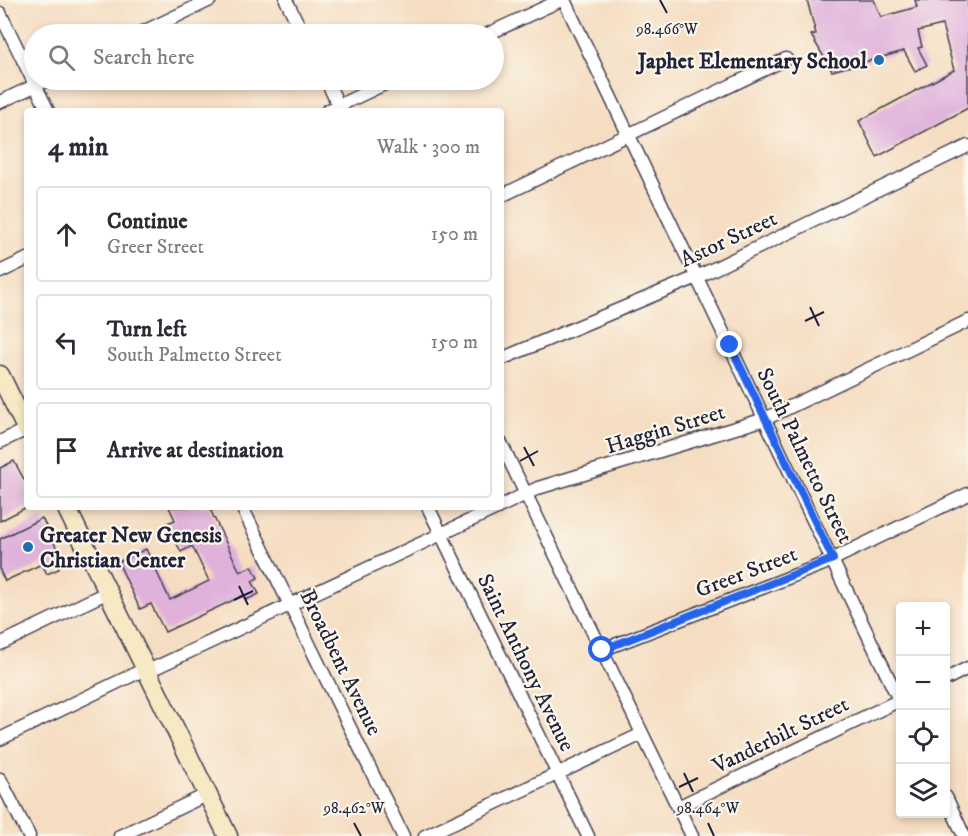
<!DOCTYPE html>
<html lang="en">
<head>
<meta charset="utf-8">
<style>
	:root { --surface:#fff; --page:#f2f2f3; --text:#2b2b33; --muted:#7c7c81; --line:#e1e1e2 }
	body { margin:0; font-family:"IM FELL DW Pica",serif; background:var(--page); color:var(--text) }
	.controls { position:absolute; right:18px; bottom:18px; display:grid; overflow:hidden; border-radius:6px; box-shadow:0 3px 9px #0003 }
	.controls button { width:54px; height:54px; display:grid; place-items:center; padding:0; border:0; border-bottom:2px solid var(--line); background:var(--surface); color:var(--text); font:30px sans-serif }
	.stop { position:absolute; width:18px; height:18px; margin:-14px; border:4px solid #2563eb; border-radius:50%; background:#fff }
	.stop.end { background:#2563eb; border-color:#fff; box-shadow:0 2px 6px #0008 }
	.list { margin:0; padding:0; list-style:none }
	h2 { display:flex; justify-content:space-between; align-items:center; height:78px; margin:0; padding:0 24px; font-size:26px }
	h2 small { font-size:20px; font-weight:400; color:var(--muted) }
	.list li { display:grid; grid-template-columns:39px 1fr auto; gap:18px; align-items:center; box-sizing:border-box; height:96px; margin:0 12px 12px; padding:0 12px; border:2px solid var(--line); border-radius:6px }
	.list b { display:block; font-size:22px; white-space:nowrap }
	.list p { margin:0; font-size:20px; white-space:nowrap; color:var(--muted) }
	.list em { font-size:20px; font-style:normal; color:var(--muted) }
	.icon { flex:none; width:33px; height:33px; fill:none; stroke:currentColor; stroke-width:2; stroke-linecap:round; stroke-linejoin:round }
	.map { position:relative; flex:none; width:968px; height:836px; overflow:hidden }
	.search { position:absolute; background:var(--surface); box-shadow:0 3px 9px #0003; left:24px; top:24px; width:480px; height:66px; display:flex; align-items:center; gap:15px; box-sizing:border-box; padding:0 21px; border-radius:33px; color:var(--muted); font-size:22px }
	.panel { position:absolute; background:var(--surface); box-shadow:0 3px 9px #0003; left:24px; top:108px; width:480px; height:402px; border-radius:6px }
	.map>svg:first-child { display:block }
</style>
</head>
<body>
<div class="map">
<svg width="968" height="836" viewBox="0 0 968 836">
	<rect width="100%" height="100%" fill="#fbf7ec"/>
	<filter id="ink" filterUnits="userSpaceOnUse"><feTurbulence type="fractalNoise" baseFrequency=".0167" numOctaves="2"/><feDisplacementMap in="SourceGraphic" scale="12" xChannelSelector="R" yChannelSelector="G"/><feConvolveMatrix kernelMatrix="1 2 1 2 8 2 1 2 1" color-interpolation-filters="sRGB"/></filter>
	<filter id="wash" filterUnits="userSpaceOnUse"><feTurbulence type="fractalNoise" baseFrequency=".008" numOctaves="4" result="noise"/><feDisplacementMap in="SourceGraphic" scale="24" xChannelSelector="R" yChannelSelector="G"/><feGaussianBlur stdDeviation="1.35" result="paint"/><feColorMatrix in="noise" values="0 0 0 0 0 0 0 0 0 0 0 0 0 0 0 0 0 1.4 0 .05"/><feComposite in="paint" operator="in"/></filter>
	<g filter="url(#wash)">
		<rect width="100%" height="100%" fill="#f5ddc1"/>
		<g id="blocks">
			<path fill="#e0b2db" d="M807,0H874L881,17L917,7L915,0H968V108L877,157L859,121L954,70L942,25L918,31L922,47L918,48L927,65L915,71L904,51L832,71L811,35L816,34Z
				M14,461L27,485V507L0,521V468Z
				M169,507H209L240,572L252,566L258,578L252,581L259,594L246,600L244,595L165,632L151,604L140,609L118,562L146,549L170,600L209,581L192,546L181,552L167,523L175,520Z
				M42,518L60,555L53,558L59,569L47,574L42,564L5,581L0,571V539Z"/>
		</g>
	</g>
	<g filter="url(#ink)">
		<use href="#blocks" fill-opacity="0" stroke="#423e4f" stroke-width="1.5"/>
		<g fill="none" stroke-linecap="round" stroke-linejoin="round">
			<g stroke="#423e4f" stroke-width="15">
				<path id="minor" d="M286,0L303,34
					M564,0L900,702
					M0,13L48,111
					M139,34L210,0
					M488,34L561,0
					M326,80L341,110
					M0,102L47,80
					M327,111L393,80
					M501,196L786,59
					M0,272L27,259
					M501,359L697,277L968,146
					M0,442L27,429
					M501,443L692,836
					M501,506L538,488L765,419L968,321
					M242,507L403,836
					M428,507L588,836
					M0,644L108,592
					M602,650L821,565L968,494
					M146,672L499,507
					M946,679L968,668
					M0,739L145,669
					M0,779L29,836
					M946,797L964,836
					M678,807L900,700
					M120,836L208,794
					M425,836L642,734"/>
			</g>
			<g stroke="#423e4f" stroke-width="21">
				<path id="secondary" d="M0,375L27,430
					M66,507L228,836"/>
			</g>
			<use href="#minor" stroke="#fff" stroke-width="12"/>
			<use href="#secondary" stroke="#f7e9c3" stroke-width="18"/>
		</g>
	</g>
	<g fill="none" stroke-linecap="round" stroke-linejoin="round" filter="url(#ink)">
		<path stroke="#2563eb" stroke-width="8" d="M602,650L833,559L730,345"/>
	</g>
	<path fill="none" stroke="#22223b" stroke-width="2" d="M660,0L667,13M810,307L819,326M805,321L824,312M524,447L534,466M520,461L538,451M239,586L248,605M234,600L253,591M684,773L693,792M679,787L698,778M354,823L361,836M708,823L714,836"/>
	<g fill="#1f6fb2" stroke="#fbf7ec" stroke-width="2">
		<circle cx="879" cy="60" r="6"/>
		<circle cx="28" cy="547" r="6"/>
	</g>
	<g text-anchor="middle" stroke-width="4.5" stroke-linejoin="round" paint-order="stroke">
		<g font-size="22" font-weight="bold" fill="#22223b" stroke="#fbf7ec" text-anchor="end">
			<text x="867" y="68">Japhet Elementary School</text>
			<text x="40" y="542" text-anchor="start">Greater New Genesis<tspan x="40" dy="25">Christian Center</tspan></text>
		</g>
		<g font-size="22" fill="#22223b" stroke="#fbf7ec">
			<text transform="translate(728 238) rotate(-25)" y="8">Astor Street</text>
			<text transform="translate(665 428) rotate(-17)" y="8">Haggin Street</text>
			<text transform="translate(806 455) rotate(64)" y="8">South Palmetto Street</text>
			<text transform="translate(746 571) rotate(-21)" y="8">Greer Street</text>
			<text transform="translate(342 662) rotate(64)" y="8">Broadbent Avenue</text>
			<text transform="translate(527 662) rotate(64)" y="8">Saint Anthony Avenue</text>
			<text transform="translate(780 734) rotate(-26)" y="8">Vanderbilt Street</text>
		</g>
	</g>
	<g font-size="15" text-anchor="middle" fill="#22223b" stroke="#fbf7ec" stroke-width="4.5" stroke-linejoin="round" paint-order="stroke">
		<text x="667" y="34">98.466°W</text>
		<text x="354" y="813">98.462°W</text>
		<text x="708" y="813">98.464°W</text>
	</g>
</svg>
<div class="controls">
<button>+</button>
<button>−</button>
<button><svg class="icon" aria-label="locate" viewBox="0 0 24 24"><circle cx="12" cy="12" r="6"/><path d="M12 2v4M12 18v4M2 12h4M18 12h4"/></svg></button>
<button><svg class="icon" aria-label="layers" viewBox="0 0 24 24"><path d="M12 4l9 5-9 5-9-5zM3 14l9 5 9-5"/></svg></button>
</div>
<div class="stop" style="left:602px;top:650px"></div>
<div class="stop end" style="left:730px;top:345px"></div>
<div class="search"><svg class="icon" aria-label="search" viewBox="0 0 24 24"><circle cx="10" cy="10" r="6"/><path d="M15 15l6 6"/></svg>Search here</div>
<section class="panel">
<h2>4 min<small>Walk · 300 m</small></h2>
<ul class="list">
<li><svg class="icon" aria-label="ahead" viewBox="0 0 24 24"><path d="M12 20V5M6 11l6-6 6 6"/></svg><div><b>Continue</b><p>Greer Street</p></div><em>150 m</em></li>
<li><svg class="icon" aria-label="left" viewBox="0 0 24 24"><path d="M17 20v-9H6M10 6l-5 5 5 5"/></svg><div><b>Turn left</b><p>South Palmetto Street</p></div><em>150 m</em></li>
<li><svg class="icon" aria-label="arrive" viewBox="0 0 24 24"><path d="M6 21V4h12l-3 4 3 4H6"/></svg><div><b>Arrive at destination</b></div></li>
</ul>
</section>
</div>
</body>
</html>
